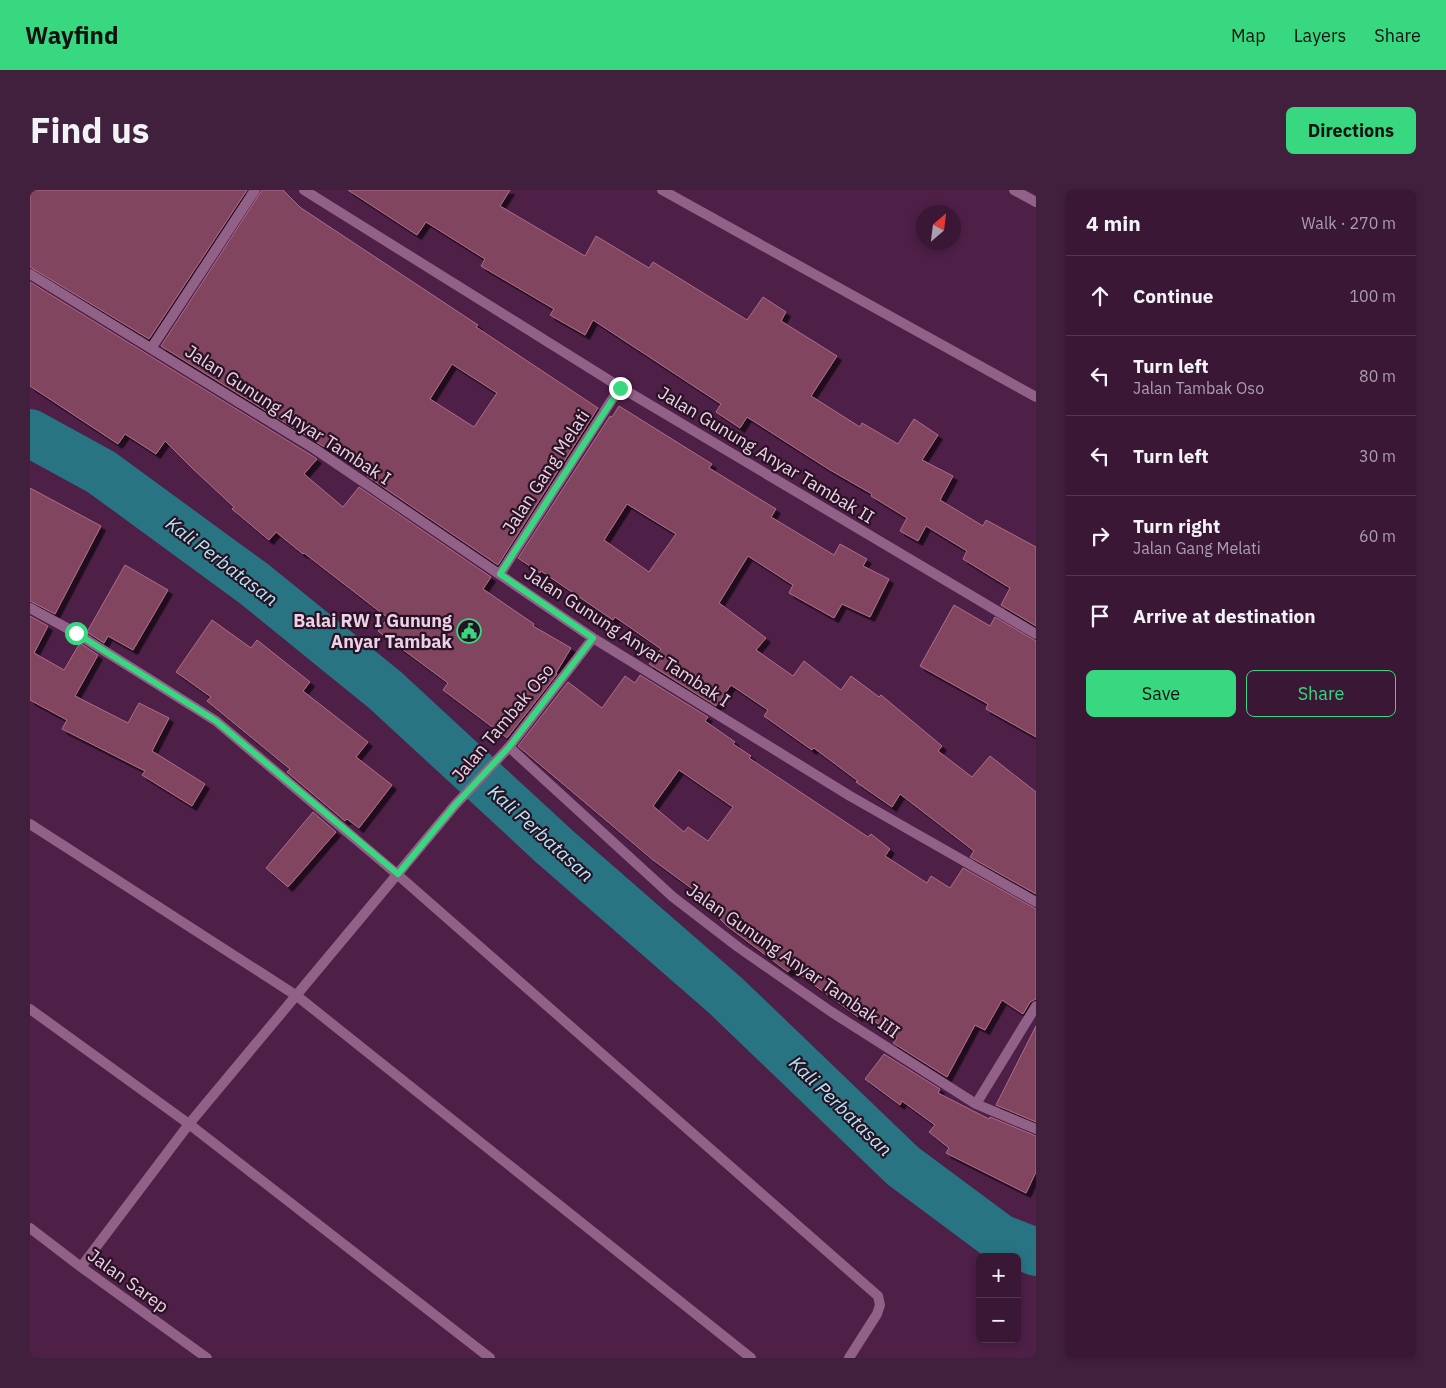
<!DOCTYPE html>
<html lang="en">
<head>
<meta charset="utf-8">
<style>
	:root { --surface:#3a1735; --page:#41203d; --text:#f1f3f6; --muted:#ab9fad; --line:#543650; --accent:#37d880 }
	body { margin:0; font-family:"IBM Plex Sans",sans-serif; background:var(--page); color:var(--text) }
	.controls { position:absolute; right:15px; bottom:15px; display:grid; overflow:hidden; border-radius:8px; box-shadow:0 2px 8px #0003 }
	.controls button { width:45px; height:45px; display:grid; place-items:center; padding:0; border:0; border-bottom:1px solid var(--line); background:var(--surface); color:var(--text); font:25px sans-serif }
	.compass { position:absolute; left:886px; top:15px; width:45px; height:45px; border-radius:50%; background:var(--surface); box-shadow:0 2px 8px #0003; rotate:28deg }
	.stop { position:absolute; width:15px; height:15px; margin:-11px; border:4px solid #37d880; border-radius:50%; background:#fff }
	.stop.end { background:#37d880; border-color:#fff; box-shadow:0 1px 5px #0008 }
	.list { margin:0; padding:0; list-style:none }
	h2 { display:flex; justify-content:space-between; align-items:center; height:65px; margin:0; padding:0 20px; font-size:21px }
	h2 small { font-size:16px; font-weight:400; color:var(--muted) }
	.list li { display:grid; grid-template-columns:32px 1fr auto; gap:15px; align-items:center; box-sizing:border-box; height:80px; padding:0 20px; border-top:1px solid var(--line) }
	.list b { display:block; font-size:19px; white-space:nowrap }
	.list p { margin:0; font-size:16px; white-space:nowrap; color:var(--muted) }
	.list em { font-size:16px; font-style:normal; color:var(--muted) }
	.actions { display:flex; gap:10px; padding:15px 20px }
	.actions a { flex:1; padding:11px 0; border:1px solid var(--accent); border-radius:8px; text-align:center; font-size:18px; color:var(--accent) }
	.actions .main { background:var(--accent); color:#111 }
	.icon { flex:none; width:28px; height:28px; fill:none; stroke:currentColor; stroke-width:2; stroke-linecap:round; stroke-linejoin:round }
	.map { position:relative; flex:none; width:1006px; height:1168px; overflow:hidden; border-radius:8px }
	header { display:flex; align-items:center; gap:30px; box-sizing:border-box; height:70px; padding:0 25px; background:var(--accent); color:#111 }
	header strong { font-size:24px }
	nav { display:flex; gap:28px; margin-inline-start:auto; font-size:18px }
	.intro { display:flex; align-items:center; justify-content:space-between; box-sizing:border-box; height:120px; padding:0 30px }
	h1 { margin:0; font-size:35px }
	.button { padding:12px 22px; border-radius:8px; background:var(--accent); color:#111; font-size:18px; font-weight:700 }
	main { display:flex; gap:30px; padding:0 30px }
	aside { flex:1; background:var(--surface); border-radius:8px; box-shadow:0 2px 8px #0003 }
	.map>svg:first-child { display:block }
</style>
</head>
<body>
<header>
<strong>Wayfind</strong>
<nav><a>Map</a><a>Layers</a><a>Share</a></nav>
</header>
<div class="intro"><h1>Find us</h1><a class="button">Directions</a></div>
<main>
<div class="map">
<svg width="1006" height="1168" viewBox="0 0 1006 1168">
	<defs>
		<filter id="shadow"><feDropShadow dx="4.5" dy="4.5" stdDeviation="0" flood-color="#0009"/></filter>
	</defs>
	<rect width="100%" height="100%" fill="#4e1f47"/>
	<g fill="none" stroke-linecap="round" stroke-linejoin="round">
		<path stroke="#297483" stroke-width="48" d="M0,243L71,282L223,393L355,500L525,657L696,806L873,976L970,1048L1006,1062"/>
	</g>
	<path fill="#81445e" stroke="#af6d88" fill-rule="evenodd" filter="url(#shadow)" d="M0,0H217L119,149L0,77Z
		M232,0H253L271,18L448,135L446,137L568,218L468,375L337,286L340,281L302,256L299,255L296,258L131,156ZM422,174L467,203L444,237L400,209Z
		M318,0H480L470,16L555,66L566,46L619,78L623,72L717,130L733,107L756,122L751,131L807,166L781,206L830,237L832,233L868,254L884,229L908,245L892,270L923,286L910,310L953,336L956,330L1006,357V436L971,415L980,398L933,369L937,361L896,336L888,351L870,341L877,328L841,306L842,304L800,280L717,227L710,238L686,222L691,214L563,130L555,145L520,125L524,119L451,76L455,69L396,32L387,45Z
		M0,92L281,265L287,269L274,284L313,317L329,297L461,387L453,399L504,434L503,436L541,458L526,483L527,484L477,548L413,500L418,493L348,441L358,428L274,363L273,364L246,342L239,350L202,319L204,317L163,279L135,251L126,264L95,244L88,254L0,196Z
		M589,216L682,274L679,278L746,319L741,327L804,365L810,354L837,369L833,376L859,389L840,427L812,414L804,428L759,403L763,395L718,366L689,413L736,448L726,460L763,486L774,471L811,500L821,486L849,507L851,505L912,556L908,561L942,587L960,566L1006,602V704L940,667L944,661L870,604L862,617L826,592L828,591L784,558L782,560L734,526L738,520L701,495L686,516L619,474L631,459L585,427L583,430L511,381L510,383L488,368L580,226L582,227ZM597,314L646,344L619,382L574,350Z
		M0,298L71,336L25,424L0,411Z
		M95,375L138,400L103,460L78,446L74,453L57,442Z
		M924,415L960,436L965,427L1006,451V547L956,519L958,514L890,476Z
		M0,426L18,436L4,463L34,480L50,453L68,465L45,506L98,533L109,513L139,528L122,561L175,594L162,616L112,585L115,581L32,539L37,530L0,510Z
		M182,430L221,458L227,450L280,492L273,501L338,552L326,567L362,595L329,638L317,629L315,631L257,582L260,579L177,511L181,507L146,482Z
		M610,485L678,527L675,531L705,552L703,554L721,566L719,568L838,647L841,644L860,659L855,666L897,693L901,686L920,698L933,678L1006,719V809L1000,812L993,824L972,810L955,840L945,835L917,887L863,853L867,848L832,822L828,827L761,778L758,782L697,736L683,722L687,717L623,670L488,556L538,492L572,518L595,486L605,493ZM649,580L703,617L678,651L658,637L654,642L623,616Z
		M283,622L306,642L258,697L236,678Z
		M1006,836V932L966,915Z
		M854,864L910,899L908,903L959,929L960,927L1006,946V982L996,1003L916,963L919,958L899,942L905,935L872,911L870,915L835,889Z"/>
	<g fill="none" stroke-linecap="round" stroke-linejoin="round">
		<path stroke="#926188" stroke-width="10" d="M274,0L590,197L1006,444
			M632,0L1006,207
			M984,0L1006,12
			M0,84L285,259L563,448L820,606L1006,712
			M122,157L225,0
			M470,384L590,197
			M0,418L46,443L186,531L368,685L848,1106L850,1115L847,1124L819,1168
			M479,557L643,707L708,757L800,821L946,914L1006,939
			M0,634L267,806L721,1168
			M0,819L159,934L460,1168
			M946,914L1006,816
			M0,1038L51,1077L177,1168
			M51,1077L159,934L425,615L479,557L563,448"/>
	</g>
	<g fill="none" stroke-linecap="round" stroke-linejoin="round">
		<path stroke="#37d880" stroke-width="6" d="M46,443L186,531L368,684L425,615L479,557L563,448L470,384L590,198"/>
	</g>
	<defs>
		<g id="civic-ring" transform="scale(1.25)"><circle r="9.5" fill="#281324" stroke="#37d880" stroke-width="1.5"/><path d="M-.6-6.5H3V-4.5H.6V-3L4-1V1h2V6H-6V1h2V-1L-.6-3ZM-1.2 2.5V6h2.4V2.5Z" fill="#37d880"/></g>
	</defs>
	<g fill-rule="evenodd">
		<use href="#civic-ring" x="439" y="441"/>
	</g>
	<g text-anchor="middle" stroke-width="4.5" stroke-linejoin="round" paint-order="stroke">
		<g font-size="18" fill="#eed0e7" stroke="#281324">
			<text transform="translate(258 225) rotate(33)" y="6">Jalan Gunung Anyar Tambak I</text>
			<text transform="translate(736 265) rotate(31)" y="6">Jalan Gunung Anyar Tambak II</text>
			<text transform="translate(516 282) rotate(-57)" y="6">Jalan Gang Melati</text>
			<text transform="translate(597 447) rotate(33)" y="6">Jalan Gunung Anyar Tambak I</text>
			<text transform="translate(473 533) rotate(-50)" y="6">Jalan Tambak Oso</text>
			<text transform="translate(763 771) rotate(35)" y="6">Jalan Gunung Anyar Tambak III</text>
			<text transform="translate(98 1091) rotate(36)" y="6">Jalan Sarep</text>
		</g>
		<g font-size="18" font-weight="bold" fill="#eed0e7" stroke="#281324" text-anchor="end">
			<text x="422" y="437">Balai RW I Gunung<tspan x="422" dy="21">Anyar Tambak</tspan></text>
		</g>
		<g font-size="19" font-style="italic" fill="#b0ebf9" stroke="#281324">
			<text transform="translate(192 371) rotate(37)" y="7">Kali Perbatasan</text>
			<text transform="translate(511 643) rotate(42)" y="7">Kali Perbatasan</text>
			<text transform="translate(811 916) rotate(44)" y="7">Kali Perbatasan</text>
		</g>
	</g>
</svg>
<div class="controls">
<button>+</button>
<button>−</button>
</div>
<svg class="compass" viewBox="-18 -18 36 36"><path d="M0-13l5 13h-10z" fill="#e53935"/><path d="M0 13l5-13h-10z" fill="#ab9fad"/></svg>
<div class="stop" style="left:46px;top:443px"></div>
<div class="stop end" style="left:590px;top:198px"></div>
</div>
<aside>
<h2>4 min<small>Walk · 270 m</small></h2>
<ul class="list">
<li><svg class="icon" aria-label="ahead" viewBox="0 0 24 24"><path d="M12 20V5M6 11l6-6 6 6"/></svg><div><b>Continue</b></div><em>100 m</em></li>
<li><svg class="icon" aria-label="left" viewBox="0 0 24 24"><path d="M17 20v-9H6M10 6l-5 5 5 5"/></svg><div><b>Turn left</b><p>Jalan Tambak Oso</p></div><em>80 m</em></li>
<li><svg class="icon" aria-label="left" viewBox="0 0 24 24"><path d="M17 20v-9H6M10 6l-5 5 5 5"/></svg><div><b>Turn left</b></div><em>30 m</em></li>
<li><svg class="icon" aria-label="right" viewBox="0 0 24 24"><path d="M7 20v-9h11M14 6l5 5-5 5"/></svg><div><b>Turn right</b><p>Jalan Gang Melati</p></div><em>60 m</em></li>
<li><svg class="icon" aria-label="arrive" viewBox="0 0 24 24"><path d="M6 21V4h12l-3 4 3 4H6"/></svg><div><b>Arrive at destination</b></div></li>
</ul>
<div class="actions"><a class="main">Save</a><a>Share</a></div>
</aside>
</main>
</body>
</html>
